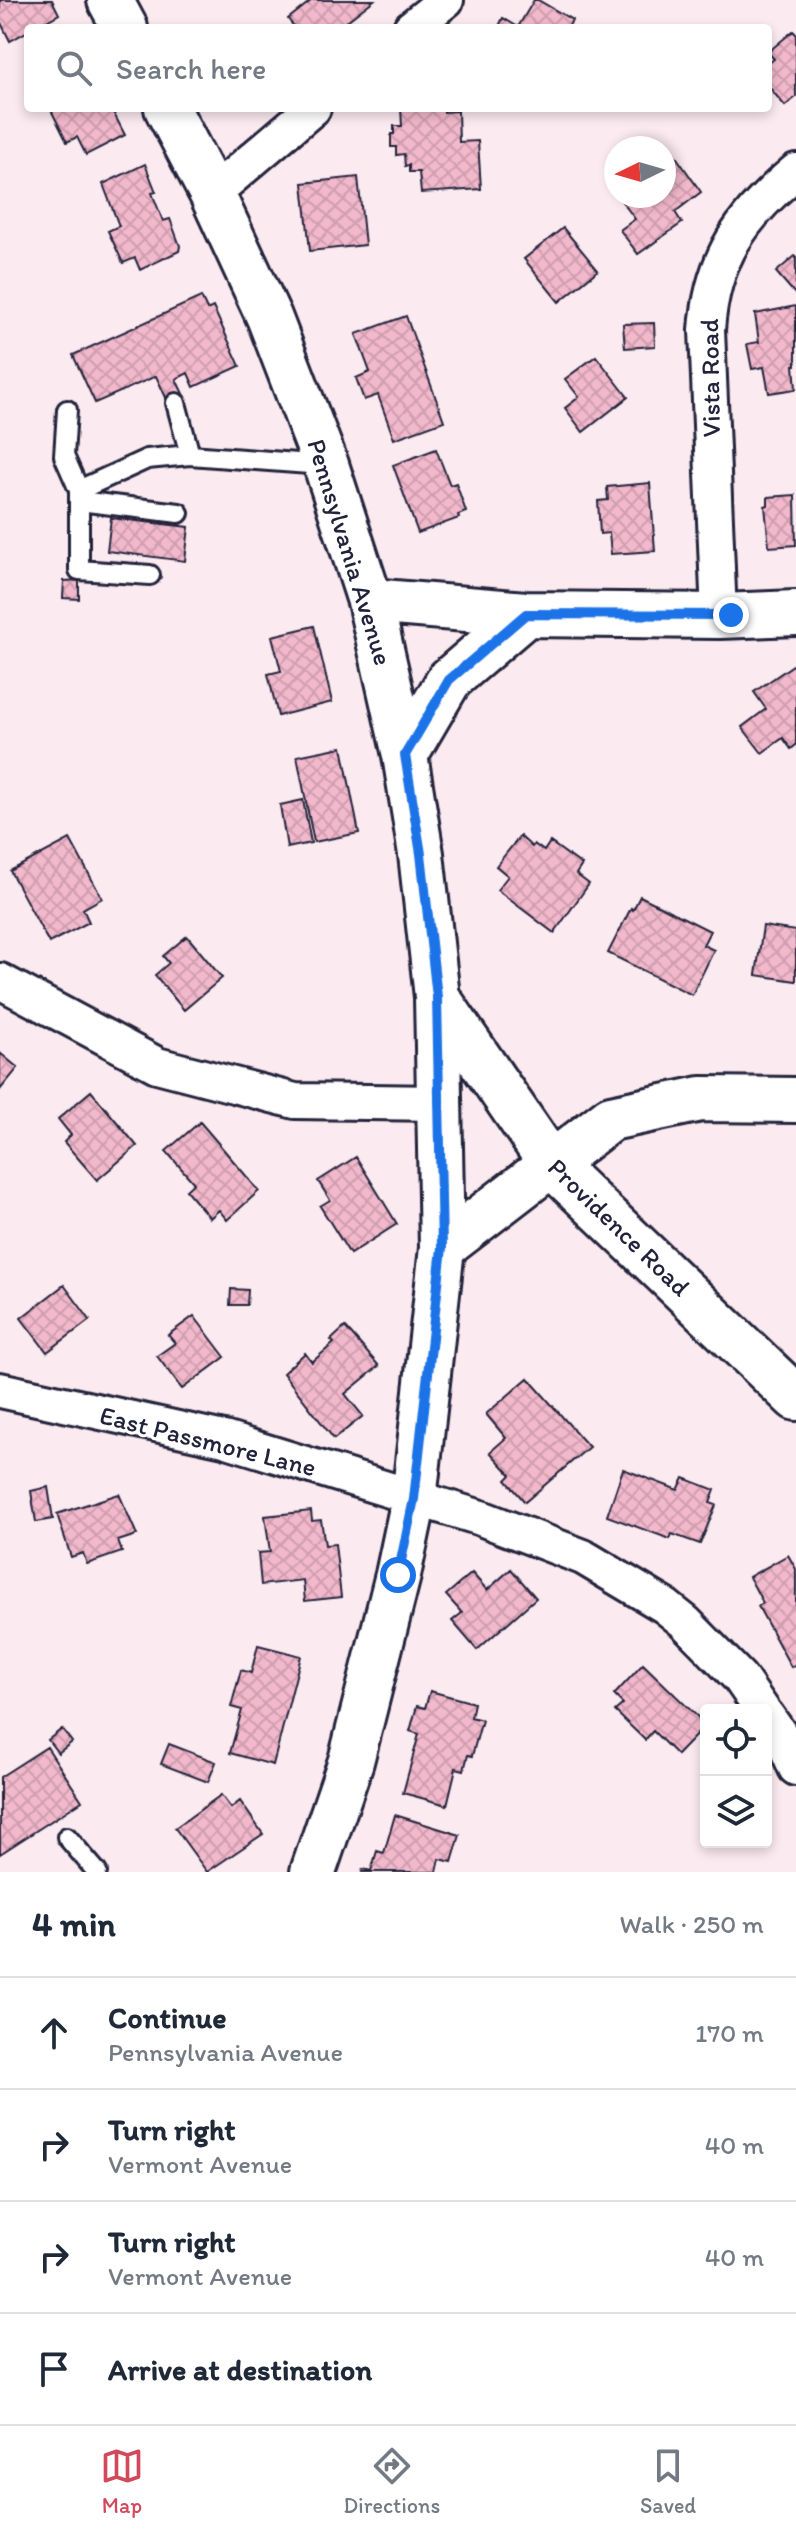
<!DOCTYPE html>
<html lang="en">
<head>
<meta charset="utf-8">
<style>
	:root { --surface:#fff; --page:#f2f2f3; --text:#1f2937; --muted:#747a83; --line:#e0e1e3; --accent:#d1495b }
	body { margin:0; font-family:Itim,sans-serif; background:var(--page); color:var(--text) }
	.controls { position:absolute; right:24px; bottom:24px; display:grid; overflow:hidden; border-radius:8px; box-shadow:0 4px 12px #0003 }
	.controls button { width:72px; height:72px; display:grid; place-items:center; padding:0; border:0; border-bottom:2px solid var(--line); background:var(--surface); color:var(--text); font:40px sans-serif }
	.compass { position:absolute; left:604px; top:136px; width:72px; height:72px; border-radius:50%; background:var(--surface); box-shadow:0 4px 12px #0003; rotate:265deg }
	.stop { position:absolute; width:24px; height:24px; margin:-18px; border:6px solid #1a73e8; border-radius:50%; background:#fff }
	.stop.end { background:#1a73e8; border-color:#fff; box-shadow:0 2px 8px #0008 }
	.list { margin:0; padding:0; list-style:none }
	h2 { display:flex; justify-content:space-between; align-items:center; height:104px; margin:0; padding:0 32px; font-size:34px }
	h2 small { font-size:26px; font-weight:400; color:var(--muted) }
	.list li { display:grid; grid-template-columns:52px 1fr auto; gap:24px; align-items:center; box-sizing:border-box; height:112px; padding:0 32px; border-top:2px solid var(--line) }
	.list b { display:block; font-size:30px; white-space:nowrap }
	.list p { margin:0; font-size:26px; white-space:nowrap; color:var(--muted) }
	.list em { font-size:26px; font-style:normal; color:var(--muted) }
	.icon { flex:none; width:44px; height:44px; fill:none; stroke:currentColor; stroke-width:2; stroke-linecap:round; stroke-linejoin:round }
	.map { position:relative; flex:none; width:796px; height:1872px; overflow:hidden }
	.search { position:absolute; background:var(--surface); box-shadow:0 4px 12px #0003; left:24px; right:24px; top:24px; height:88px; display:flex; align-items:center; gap:20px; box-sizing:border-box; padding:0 28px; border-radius:8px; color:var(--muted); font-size:30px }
	.sheet { height:552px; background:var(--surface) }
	nav { display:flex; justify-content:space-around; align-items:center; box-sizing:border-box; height:112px; border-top:2px solid var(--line); background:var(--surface); font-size:22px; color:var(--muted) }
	nav a { display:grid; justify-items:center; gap:4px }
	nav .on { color:var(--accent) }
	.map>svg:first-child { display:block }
</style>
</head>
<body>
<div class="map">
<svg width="796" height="1872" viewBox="0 0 796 1872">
	<defs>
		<pattern id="building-cross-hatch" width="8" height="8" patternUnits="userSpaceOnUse" patternTransform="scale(2)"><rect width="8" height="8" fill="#f2b8cb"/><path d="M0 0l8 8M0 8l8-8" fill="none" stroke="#cf9eaf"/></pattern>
	</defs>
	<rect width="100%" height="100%" fill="#fbeaef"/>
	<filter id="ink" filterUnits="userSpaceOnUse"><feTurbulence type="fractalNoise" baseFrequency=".0125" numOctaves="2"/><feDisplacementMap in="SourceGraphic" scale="16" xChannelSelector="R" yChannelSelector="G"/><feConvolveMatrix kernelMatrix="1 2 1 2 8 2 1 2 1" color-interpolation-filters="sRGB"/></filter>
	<g filter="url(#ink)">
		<path fill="url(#building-cross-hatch)" stroke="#22223b" stroke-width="2" d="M0,0H52L59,14L34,28H28V31L10,41L0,21Z
			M312,0H374L338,28H295L288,19Z
			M534,0H538L572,20L568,28H498L503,18L518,27Z
			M793,31L796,34V97L785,106L768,86V64L774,59L768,52Z
			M55,108H111L125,135L86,155L77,137L67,142L51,110Z
			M401,108H444V112L458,111L459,142L478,141L481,189L421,193L419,172H409V165L405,166L404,154L396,155V147H391V134H394V126H402Z
			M670,148L701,192L675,212L682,223L638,254L620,230L635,219L618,196H664V152Z
			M145,164L156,192L152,193L163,221L170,219L180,246L179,251L140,270L135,258L123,263L108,231L119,226L103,184Z
			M358,177L365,245L310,251L303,183Z
			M563,228L598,270L559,302L524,259Z
			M795,256L796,257V295L776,272Z
			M201,297L207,310L213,307L240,366L194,387L188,373L176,379L185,398L170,406L156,376L95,403L73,355Z
			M796,306V365H794L796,389L769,393L764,367L752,369L747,344L759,342L755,314Z
			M406,316L444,421L394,439L378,395L364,400L356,378L370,372L356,334Z
			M654,323L655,346L625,348L623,324Z
			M596,356L628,397L583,432L565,408L579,397L565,379Z
			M436,449L450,485L456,483L466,512L458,515L459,518L418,533L393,465Z
			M650,483L655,551L611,554L609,533L600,534L598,501L608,500L607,487Z
			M795,495L796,545L769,547L765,506L768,505V497Z
			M111,518L189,527L185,561L107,551Z
			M79,580V599L63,598L64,581Z
			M314,626L332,702L278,716L268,674L281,671L272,636Z
			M796,663V745L791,749L783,738L762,753L742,727L766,709L754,692Z
			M342,747L359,833L314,842L297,756Z
			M303,800L311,843L287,848L280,805Z
			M520,836L532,847L534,844L544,851L550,842L582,865L576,874L589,884L554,933L497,890L508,876L496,866Z
			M70,839L102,898L83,909L89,922L49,943L10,871Z
			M640,896L710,931L703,945L714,950L692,995L608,953L631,908L633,910Z
			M763,926L796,931V981L756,975Z
			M187,936L222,978L184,1010L155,975L169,963L163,956Z
			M0,1053L18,1068L0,1090Z
			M91,1091L137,1146L97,1180L64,1142L71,1135L58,1119Z
			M200,1122L259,1191L227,1220L219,1210L210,1218L186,1190L194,1183L166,1151Z
			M356,1157L397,1224L350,1254L320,1206L330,1200L318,1181Z
			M64,1285L90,1320L47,1352L21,1318Z
			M231,1289L248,1290L247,1305H230Z
			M194,1316L225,1357L182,1389L157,1356L175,1343L168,1335Z
			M345,1327L379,1366L345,1394L363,1416L334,1439L283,1373L305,1353L312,1362L334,1343L331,1340Z
			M528,1378L589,1447L525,1502L506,1480L511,1475L490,1452L506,1438L486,1414Z
			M623,1469L678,1490L684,1478L715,1490L710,1503L716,1505L700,1544L672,1534L670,1539L607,1516Z
			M48,1487L53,1519L36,1522L31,1491Z
			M119,1494L137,1535L118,1541L122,1552L87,1564L83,1553L71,1557L57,1514Z
			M311,1511L312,1521L321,1520L325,1545L335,1544L341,1597L305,1601L303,1580L261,1585L258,1553L270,1552L265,1516Z
			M788,1555L796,1569V1664L791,1667L758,1606L763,1603L749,1577Z
			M511,1569L536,1598L477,1650L452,1621L462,1613L446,1595L472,1573L487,1590Z
			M258,1645L301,1656L273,1765L230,1753L242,1710L231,1707L241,1670L251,1673Z
			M643,1664L706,1725L677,1755L653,1731L645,1740L615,1711L623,1704L614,1695Z
			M430,1691L474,1703L471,1717L482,1720L472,1756L468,1755L464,1770L456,1768L447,1805L403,1793L419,1734L410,1731L417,1706L425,1708Z
			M62,1729L72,1742L58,1753L48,1740Z
			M169,1744L216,1762L208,1782L161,1764Z
			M47,1747L82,1801L0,1854V1777Z
			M221,1795L231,1808L240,1801L263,1834L207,1872L175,1828Z
			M395,1815L460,1835L452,1862L440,1859L437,1872H362L363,1869L371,1871L377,1851L384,1853Z"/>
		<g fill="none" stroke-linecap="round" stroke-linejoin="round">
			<g stroke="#22223b" stroke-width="24">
				<path id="lane" d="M176,403L190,455
					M67,410L64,456L79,490L147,459L190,455L323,465
					M79,490V570L150,575
					M79,501L179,513
					M67,1837L97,1872"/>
			</g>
			<g stroke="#22223b" stroke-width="40">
				<path id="street" d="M411,28L446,0
					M212,194L313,108
					M719,616L707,330C712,258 742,216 796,171
					M0,981L157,1065L295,1101L441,1103
					M0,1390L224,1439L481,1518L583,1557L665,1606L685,1622L740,1678L762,1710
					M766,1715L783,1739L796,1768"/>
			</g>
			<g stroke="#22223b" stroke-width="50">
				<path id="secondary" d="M110,0L125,28
					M167,108L212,194L269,317L326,465L370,601L405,755L421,854L437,997L442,1248L414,1499L398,1575L351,1761L313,1872
					M370,601L526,614L719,616L796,613
					M405,755L449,680L526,614
					M437,997L552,1165L796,1398
					M442,1248L611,1118L701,1099L796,1100"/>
			</g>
			<use href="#lane" stroke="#fff" stroke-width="18"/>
			<use href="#street" stroke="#fff" stroke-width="34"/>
			<use href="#secondary" stroke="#fff" stroke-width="44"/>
		</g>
	</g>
	<g fill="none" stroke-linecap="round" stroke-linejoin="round" filter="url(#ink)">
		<path stroke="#1a73e8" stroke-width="10" d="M398,1575L414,1499L442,1248L437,997L421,854L405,755L449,680L526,614L731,615"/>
	</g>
	<g text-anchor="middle" stroke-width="6" stroke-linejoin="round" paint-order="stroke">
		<g font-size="26" fill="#22223b" stroke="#fff">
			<text transform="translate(710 378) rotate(-91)" y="9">Vista Road</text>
			<text transform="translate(350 552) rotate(73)" y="9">Pennsylvania Avenue</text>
			<text transform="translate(619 1227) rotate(44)" y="9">Providence Road</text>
			<text transform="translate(208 1441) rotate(14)" y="9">East Passmore Lane</text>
		</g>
	</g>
</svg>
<div class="controls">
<button><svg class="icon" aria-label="locate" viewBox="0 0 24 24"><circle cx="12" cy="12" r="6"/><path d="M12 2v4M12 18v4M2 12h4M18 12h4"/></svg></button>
<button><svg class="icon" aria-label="layers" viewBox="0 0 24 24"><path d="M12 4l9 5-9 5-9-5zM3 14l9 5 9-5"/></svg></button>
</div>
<svg class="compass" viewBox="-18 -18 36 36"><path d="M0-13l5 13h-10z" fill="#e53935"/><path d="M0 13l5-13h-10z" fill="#747a83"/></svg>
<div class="stop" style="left:398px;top:1575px"></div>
<div class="stop end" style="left:731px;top:615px"></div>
<div class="search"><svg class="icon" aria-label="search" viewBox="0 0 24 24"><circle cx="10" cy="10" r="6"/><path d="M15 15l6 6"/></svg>Search here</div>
</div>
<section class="sheet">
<h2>4 min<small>Walk · 250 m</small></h2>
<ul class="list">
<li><svg class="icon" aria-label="ahead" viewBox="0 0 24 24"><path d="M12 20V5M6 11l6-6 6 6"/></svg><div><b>Continue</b><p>Pennsylvania Avenue</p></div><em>170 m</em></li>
<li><svg class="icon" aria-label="right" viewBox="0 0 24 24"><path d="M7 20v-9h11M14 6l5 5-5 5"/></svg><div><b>Turn right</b><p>Vermont Avenue</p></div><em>40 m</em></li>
<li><svg class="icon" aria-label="right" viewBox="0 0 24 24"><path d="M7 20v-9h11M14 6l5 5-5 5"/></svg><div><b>Turn right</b><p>Vermont Avenue</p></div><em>40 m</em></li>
<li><svg class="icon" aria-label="arrive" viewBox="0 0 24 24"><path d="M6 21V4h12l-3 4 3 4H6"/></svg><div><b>Arrive at destination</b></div></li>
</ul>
</section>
<nav>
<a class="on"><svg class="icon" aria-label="map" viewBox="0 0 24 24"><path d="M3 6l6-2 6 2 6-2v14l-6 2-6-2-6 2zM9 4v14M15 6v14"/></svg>Map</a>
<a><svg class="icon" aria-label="directions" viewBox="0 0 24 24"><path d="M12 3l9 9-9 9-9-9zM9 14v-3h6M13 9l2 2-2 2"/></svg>Directions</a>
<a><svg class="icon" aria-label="saved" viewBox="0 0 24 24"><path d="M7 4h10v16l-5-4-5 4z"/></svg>Saved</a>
</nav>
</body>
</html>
